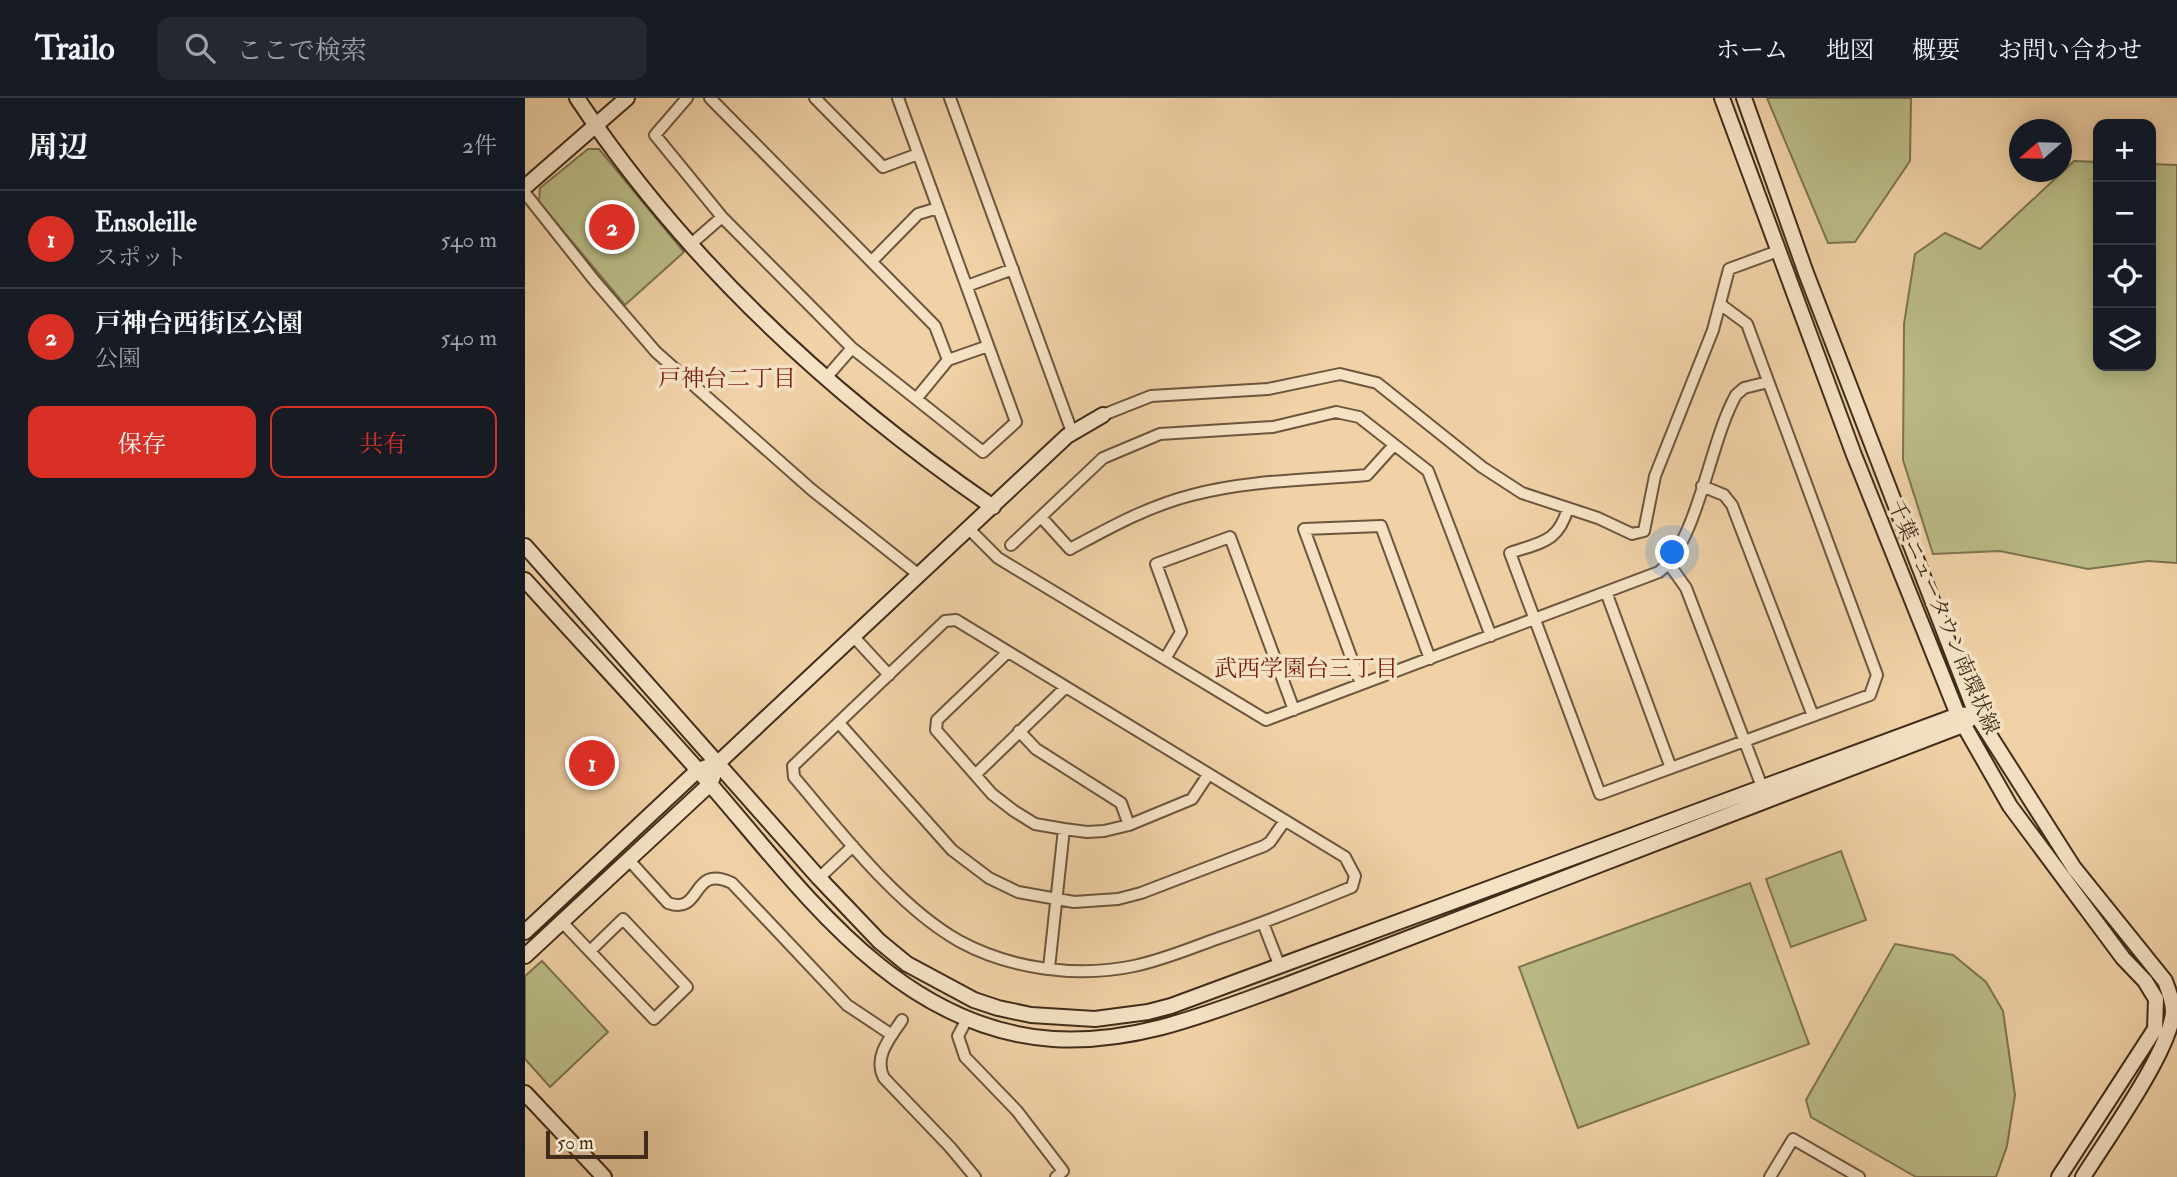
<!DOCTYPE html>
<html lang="ja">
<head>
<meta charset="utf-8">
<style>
	:root { --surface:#171b24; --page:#242831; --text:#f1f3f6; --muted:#9ea1a6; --line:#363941; --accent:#d93025 }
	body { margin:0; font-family:"IM FELL Double Pica","Noto Serif JP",serif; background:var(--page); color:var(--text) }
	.controls { position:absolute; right:21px; top:21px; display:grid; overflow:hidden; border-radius:14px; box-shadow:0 4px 18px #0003 }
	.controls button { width:63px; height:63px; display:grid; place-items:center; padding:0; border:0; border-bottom:2px solid var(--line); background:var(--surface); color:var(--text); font:35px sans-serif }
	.compass { position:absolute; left:1484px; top:21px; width:63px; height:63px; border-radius:50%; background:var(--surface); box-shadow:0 4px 18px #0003; rotate:250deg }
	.scale { position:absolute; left:21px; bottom:18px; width:102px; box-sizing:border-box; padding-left:7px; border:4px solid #402c1b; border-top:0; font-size:19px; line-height:24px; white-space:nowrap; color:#402c1b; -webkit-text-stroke:5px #f5e2c5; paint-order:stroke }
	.you { position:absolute; left:1148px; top:455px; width:24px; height:24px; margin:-18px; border:5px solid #fff; border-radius:50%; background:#1a73e8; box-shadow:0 0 0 10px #1a73e833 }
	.badge { display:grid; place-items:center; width:46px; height:46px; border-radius:50%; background:var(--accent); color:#fff; font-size:23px; font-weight:700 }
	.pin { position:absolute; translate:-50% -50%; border:4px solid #fff; box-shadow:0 2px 7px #0006 }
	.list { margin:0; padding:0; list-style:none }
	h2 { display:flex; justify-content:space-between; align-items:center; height:91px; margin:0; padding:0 28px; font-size:30px }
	h2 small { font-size:23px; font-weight:400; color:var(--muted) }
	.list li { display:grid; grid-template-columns:46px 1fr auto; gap:21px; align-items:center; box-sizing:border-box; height:98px; padding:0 28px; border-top:2px solid var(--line) }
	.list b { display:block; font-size:26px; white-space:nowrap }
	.list p { margin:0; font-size:23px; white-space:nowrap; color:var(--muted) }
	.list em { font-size:23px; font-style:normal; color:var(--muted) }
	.actions { display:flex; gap:14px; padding:21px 28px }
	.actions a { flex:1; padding:16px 0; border:2px solid var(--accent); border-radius:14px; text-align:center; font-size:24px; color:var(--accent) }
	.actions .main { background:var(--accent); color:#fff }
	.icon { flex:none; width:38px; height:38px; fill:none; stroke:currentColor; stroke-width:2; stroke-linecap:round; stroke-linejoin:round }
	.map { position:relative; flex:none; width:1652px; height:1079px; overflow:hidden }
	header { display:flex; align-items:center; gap:42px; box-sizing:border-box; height:98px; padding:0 35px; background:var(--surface); border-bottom:2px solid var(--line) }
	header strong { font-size:33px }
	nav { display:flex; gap:38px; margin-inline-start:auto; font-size:24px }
	.search { width:490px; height:63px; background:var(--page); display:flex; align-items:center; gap:18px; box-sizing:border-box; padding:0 24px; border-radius:14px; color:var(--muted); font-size:26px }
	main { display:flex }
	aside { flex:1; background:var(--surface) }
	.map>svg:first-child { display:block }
</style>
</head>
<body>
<header>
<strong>Trailo</strong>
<div class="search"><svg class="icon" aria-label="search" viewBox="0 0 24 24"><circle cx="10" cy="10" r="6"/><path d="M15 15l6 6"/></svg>ここで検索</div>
<nav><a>ホーム</a><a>地図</a><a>概要</a><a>お問い合わせ</a></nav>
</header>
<main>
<aside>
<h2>周辺<small>2件</small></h2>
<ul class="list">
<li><span class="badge">1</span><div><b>Ensoleille</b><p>スポット</p></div><em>540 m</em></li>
<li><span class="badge">2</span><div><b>戸神台西街区公園</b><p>公園</p></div><em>540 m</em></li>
</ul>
<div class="actions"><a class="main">保存</a><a>共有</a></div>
</aside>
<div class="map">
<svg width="1652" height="1079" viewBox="0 0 1652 1079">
	<rect width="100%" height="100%" fill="#f0d2a6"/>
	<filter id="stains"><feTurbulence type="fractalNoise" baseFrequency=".00286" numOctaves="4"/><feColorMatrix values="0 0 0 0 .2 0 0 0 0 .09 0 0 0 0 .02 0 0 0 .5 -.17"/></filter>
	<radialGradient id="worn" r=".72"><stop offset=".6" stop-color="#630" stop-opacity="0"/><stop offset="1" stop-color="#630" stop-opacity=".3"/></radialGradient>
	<path fill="#babc87" stroke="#7d7451" stroke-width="2" d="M1242,0H1386L1385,63L1330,144L1303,145Z
		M63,51H74L159,154L100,207L14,104L15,90Z
		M1549,63L1573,64V268H1626V66L1652,67V465L1623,463L1563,471L1475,453L1408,456L1378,362L1379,226L1390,156L1420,135L1455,151Z
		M1316,753L1341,822L1266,849L1241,781Z
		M1225,785L1284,946L1053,1030L994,869Z
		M1370,846L1428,857L1461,884L1478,913L1490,997L1482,1048L1471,1079H1391L1286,1019L1281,1002Z
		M17,863L83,934L25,989L0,961V878Z"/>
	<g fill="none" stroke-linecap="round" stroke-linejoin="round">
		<g stroke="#6c563e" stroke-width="14">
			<path id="street" d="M162,0L130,37L197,119L327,250L458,354L491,324L373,0
				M185,0L410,228L423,262
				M290,0L358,69L393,56
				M425,0L547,334
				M0,95L69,182L131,254L287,392L394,477
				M166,146L197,119
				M347,163L393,116L413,110
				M442,188L488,171
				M300,281L327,250
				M391,301L423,262L463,248
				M578,317L626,298L743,291L815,276L852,285L957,369L997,395L1073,420L1107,436L1119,433L1130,378L1188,232L1204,171L1253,153
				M1177,388L1199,397L1207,407L1288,618
				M1043,410C1033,445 1016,444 985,455L1075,696L1345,597L1352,577L1222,226L1195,206
				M516,419L545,451C584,430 623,408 667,397C723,382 784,382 842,377L869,347
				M444,431L473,460L741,622L1134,474C1174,441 1184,345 1211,297L1219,290L1243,284
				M486,447L578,360L635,336L748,329L811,314L834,319L903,373L966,538
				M1144,466L1161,490L1239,694
				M1081,494L1146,670
				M431,522L820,759L830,778L827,789C783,807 739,825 694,840C666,850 638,862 609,868C552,880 485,871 434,843C372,808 315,733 269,679L268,668L420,523Z
				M328,538L364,577
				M483,554L412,622L411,632L467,696L489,713L510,726L539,731L562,734L579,733L604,727L667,701L683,677
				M640,561L656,534L631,466L705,439L769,612
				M836,586L779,431L856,428L905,561
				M314,625L427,752L464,780L493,794L549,804L593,801L616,795L739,748L745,744L759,724
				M494,633L511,651L596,705L604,727
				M451,676L540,590
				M103,761L143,805C178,818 165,765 207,785L322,907L367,937
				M294,780L328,748
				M37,824L129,921L162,889L98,821L65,853
				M738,825L755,869
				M524,870L539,731
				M442,921L433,938L440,959L492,1013L538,1073L531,1079
				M377,922C365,940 348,959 359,980L425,1049L450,1079
				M1245,1079L1268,1041L1334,1079"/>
		</g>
		<g stroke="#402c1b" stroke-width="18">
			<path id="secondary" d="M52,0C161,164 307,298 468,409
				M1197,0L1329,357L1433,617L1485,708L1598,860L1620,883L1631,901L1630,931L1534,1079
				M1219,0L1281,175L1451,616L1549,770L1640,883C1644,893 1648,904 1648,914C1645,953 1581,1042 1558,1079
				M0,89L102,0
				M0,448L294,780L354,843L382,866L449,902L473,910L506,917L570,921L623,914L646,908L1433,617L1451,616
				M0,482C57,545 115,607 171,670C270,781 366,930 528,941C612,946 687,914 764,886L1438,627L1451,616
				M0,834L173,672L193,665L542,338L578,317
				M0,858L185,686L188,679
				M0,995L79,1079"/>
		</g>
		<use href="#street" stroke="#f5e2c5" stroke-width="10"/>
		<use href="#secondary" stroke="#f5e2c5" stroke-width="14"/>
	</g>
	<g text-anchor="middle" stroke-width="7" stroke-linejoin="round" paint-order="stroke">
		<g font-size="21" fill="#402c1b" stroke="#f5e2c5">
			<text transform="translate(1419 519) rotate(67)" y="7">千葉ニュータウン南環状線</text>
		</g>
		<g font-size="23" fill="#7a1f14" stroke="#f5e2c5">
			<text x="202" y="288">戸神台二丁目</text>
			<text x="781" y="578">武西学園台三丁目</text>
		</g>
	</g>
	<rect width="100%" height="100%" filter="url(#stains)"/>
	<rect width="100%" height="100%" fill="url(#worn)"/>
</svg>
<div class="controls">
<button>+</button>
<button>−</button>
<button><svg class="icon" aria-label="locate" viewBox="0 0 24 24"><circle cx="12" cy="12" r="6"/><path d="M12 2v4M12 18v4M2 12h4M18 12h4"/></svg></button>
<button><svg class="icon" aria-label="layers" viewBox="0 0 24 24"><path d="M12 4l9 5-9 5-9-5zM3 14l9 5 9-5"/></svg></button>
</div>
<svg class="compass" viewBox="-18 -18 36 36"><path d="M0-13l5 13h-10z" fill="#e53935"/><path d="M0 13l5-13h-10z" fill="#9ea1a6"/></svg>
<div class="scale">50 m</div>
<div class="you"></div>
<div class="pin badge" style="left:67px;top:665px">1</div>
<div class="pin badge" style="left:87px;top:129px">2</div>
</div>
</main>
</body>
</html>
